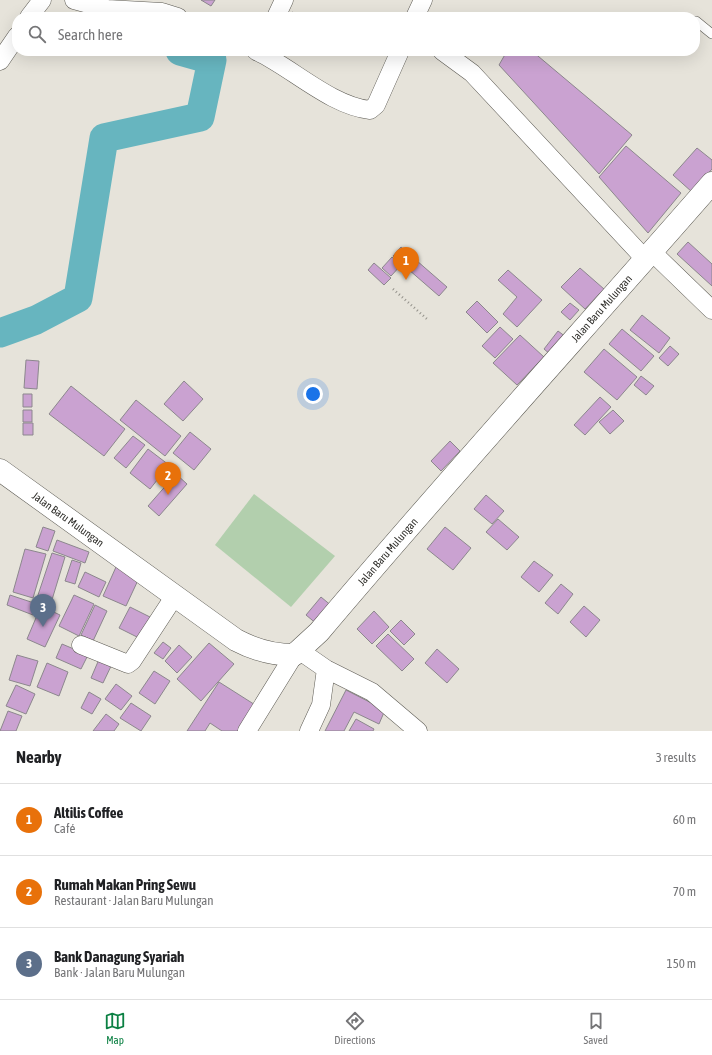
<!DOCTYPE html>
<html lang="en">
<head>
<meta charset="utf-8">
<style>
	:root { --surface:#fff; --page:#f2f2f2; --text:#202124; --muted:#757577; --line:#e0e0e0; --accent:#0b8043 }
	body { margin:0; font-family:"Asap Condensed",sans-serif; background:var(--page); color:var(--text) }
	.you { position:absolute; left:313px; top:394px; width:14px; height:14px; margin:-10px; border:3px solid #fff; border-radius:50%; background:#1a73e8; box-shadow:0 0 0 6px #1a73e833 }
	.badge { display:grid; place-items:center; width:26px; height:26px; border-radius:50%; background:var(--accent); color:#fff; font-size:13px; font-weight:700 }
	.pin { position:absolute; translate:-50% -33px; filter:drop-shadow(0 1px 2px #0008) }
	.pin::after { content:''; position:absolute; top:21px; width:14px; height:12px; background:inherit; clip-path:polygon(0 0,100% 0,50% 100%) }
	.list { margin:0; padding:0; list-style:none }
	h2 { display:flex; justify-content:space-between; align-items:center; height:52px; margin:0; padding:0 16px; font-size:17px }
	h2 small { font-size:13px; font-weight:400; color:var(--muted) }
	.list li { display:grid; grid-template-columns:26px 1fr auto; gap:12px; align-items:center; box-sizing:border-box; height:72px; padding:0 16px; border-top:1px solid var(--line) }
	.list b { display:block; font-size:15px; white-space:nowrap }
	.list p { margin:0; font-size:13px; white-space:nowrap; color:var(--muted) }
	.list em { font-size:13px; font-style:normal; color:var(--muted) }
	.icon { flex:none; width:22px; height:22px; fill:none; stroke:currentColor; stroke-width:2; stroke-linecap:round; stroke-linejoin:round }
	.map { position:relative; flex:none; width:712px; height:731px; overflow:hidden }
	.search { position:absolute; background:var(--surface); box-shadow:0 4px 16px #0002; left:12px; right:12px; top:12px; height:44px; display:flex; align-items:center; gap:10px; box-sizing:border-box; padding:0 14px; border-radius:16px; color:var(--muted); font-size:15px }
	.sheet { height:268px; background:var(--surface) }
	nav { display:flex; justify-content:space-around; align-items:center; box-sizing:border-box; height:56px; border-top:1px solid var(--line); background:var(--surface); font-size:11px; color:var(--muted) }
	nav a { display:grid; justify-items:center; gap:2px }
	nav .on { color:var(--accent) }
	.map>svg:first-child { display:block }
</style>
</head>
<body>
<div class="map">
<svg width="712" height="731" viewBox="0 0 712 731">
	<rect width="100%" height="100%" fill="#e6e3da"/>
	<path fill="#b2cfad" d="M254,494L335,556L291,607L215,545Z"/>
	<g fill="none" stroke-linecap="round" stroke-linejoin="round">
		<path stroke="#67b5bf" stroke-width="29" d="M0,333L36,320L78,298L104,138L200,117L212,60L180,51"/>
	</g>
	<path fill="#caa2d1" stroke="#8c878d" d="M201,0H215L211,6Z
		M292,12L303,17H290Z
		M507,51H532L632,135L599,174L499,65Z
		M626,146L681,193L648,233L599,177Z
		M697,148L712,160V169L692,192L673,175Z
		M688,242L712,264V286L677,254Z
		M401,247L447,287L439,296L393,256Z
		M392,257L401,265L391,276L382,268Z
		M374,263L391,278L384,285L368,270Z
		M580,268L604,289L585,309L561,287Z
		M508,270L542,300L517,327L503,314L517,297L498,280Z
		M477,301L498,322L487,333L466,312Z
		M570,303L579,310L570,320L561,312Z
		M642,315L670,338L659,353L630,330Z
		M500,327L513,339L495,358L482,346Z
		M622,329L654,356L641,371L609,344Z
		M558,331L566,337L551,355L544,349Z
		M520,335L544,357L517,385L493,363Z
		M670,346L679,354L668,366L659,358Z
		M604,349L637,377L617,400L584,372Z
		M26,360L39,361L37,389L24,388Z
		M641,376L654,386L646,395L634,385Z
		M184,381L203,399L183,421L164,404Z
		M71,386L125,429L104,456L49,414Z
		M23,394H32V407H23Z
		M600,397L611,407L585,435L574,425Z
		M136,400L181,436L165,456L120,420Z
		M23,410H32V422H23Z
		M613,410L624,421L610,434L599,422Z
		M23,423H33V435H23Z
		M190,432L211,449L194,470L173,453Z
		M133,436L145,445L126,468L114,458Z
		M450,441L460,451L441,471L431,461Z
		M148,449L169,465L150,489L130,473Z
		M176,474L187,484L159,516L148,506Z
		M486,495L504,511L492,524L474,509Z
		M498,519L519,537L507,550L486,532Z
		M43,527L55,531L48,551L36,547Z
		M445,527L471,548L453,570L427,549Z
		M57,540L89,552L85,563L53,551Z
		M25,549L46,554L33,598L13,592Z
		M52,553L65,557L51,603L37,598Z
		M72,560L81,563L75,584L65,581Z
		M534,561L553,575L539,592L521,577Z
		M116,567L139,578L126,606L103,596Z
		M85,572L106,582L99,597L78,587Z
		M561,584L573,594L558,614L545,603Z
		M10,595L37,604L33,615L7,605Z
		M74,595L94,604L79,636L59,626Z
		M321,597L333,607L318,625L306,615Z
		M95,605L107,611L93,641L81,635Z
		M41,606L60,615L45,647L27,639Z
		M584,606L600,620L586,637L570,622Z
		M130,607L154,619L143,640L119,628Z
		M374,611L389,627L372,644L357,629Z
		M401,620L415,634L404,645L390,631Z
		M388,634L414,659L402,671L376,646Z
		M163,642L171,648L163,659L154,653Z
		M209,643L234,664L201,701L177,679Z
		M62,644L88,655L81,669L56,658Z
		M179,645L192,657L177,673L165,661Z
		M437,649L459,669L447,683L425,663Z
		M17,655L38,661L30,686L9,680Z
		M100,657L113,662L103,683L91,678Z
		M47,663L68,672L59,696L37,687Z
		M154,671L170,681L155,704L139,693Z
		M219,682L260,708L245,731H222L210,723L205,731H187Z
		M116,684L132,696L121,710L105,699Z
		M16,685L35,694L26,714L6,706Z
		M346,690L385,710L379,724L354,712L344,731H325Z
		M89,692L101,699L92,714L81,708Z
		M131,703L151,716L141,731L120,718Z
		M8,711L22,716L16,731H0Z
		M106,714L119,724L114,731H93Z
		M356,719L374,729L373,731H349Z"/>
	<g fill="none" stroke-linecap="round" stroke-linejoin="round">
		<g stroke="#5c5a53" stroke-width="10">
			<path id="service" d="M696,21L712,34"/>
		</g>
		<g stroke="#5c5a53" stroke-width="19">
			<path id="minor" d="M74,0L107,9L162,12L178,17
				M29,17L42,0
				M276,17L284,0
				M415,17L423,0
				M256,51C291,67 331,106 370,110L376,105L400,51
				M442,51L472,73L645,259
				M0,61L17,36
				M651,251L712,310
				M81,645L128,664L132,661L174,597
				M300,651L326,669L372,692L418,731
				M247,731L294,655
				M309,731L321,705L326,669"/>
		</g>
		<g stroke="#5c5a53" stroke-width="23">
			<g id="secondary">
				<path id="s1" d="M0,470L236,640C255,650 272,655 294,655L319,632C447,480 581,333 712,183"/>
			</g>
		</g>
		<path stroke="#93918a" stroke-width="2.5" stroke-dasharray="1 3" stroke-linecap="butt" d="M393,289L427,319"/>
		<use href="#service" stroke="#fff" stroke-width="9"/>
		<use href="#minor" stroke="#fff" stroke-width="18"/>
		<use href="#secondary" stroke="#fff" stroke-width="22"/>
	</g>
	<g text-anchor="middle" stroke-width="3" stroke-linejoin="round" paint-order="stroke">
		<g font-size="11" fill="#2f2e2a" stroke="#fff">
			<text dy="4" stroke="none"><textPath href="#s1" startOffset="815">Jalan Baru Mulungan</textPath></text>
			<text dy="4" stroke="none"><textPath href="#s1" startOffset="84">Jalan Baru Mulungan</textPath></text>
			<text dy="4" stroke="none"><textPath href="#s1" startOffset="491">Jalan Baru Mulungan</textPath></text>
		</g>
	</g>
</svg>
<div class="you"></div>
<div class="pin badge" style="left:406px;top:280px;background:#e8710a">1</div>
<div class="pin badge" style="left:168px;top:495px;background:#e8710a">2</div>
<div class="pin badge" style="left:43px;top:627px;background:#5c6f8a">3</div>
<div class="search"><svg class="icon" aria-label="search" viewBox="0 0 24 24"><circle cx="10" cy="10" r="6"/><path d="M15 15l6 6"/></svg>Search here</div>
</div>
<section class="sheet">
<h2>Nearby<small>3 results</small></h2>
<ul class="list">
<li><span class="badge" style="background:#e8710a">1</span><div><b>Altilis Coffee</b><p>Café</p></div><em>60 m</em></li>
<li><span class="badge" style="background:#e8710a">2</span><div><b>Rumah Makan Pring Sewu</b><p>Restaurant · Jalan Baru Mulungan</p></div><em>70 m</em></li>
<li><span class="badge" style="background:#5c6f8a">3</span><div><b>Bank Danagung Syariah</b><p>Bank · Jalan Baru Mulungan</p></div><em>150 m</em></li>
</ul>
</section>
<nav>
<a class="on"><svg class="icon" aria-label="map" viewBox="0 0 24 24"><path d="M3 6l6-2 6 2 6-2v14l-6 2-6-2-6 2zM9 4v14M15 6v14"/></svg>Map</a>
<a><svg class="icon" aria-label="directions" viewBox="0 0 24 24"><path d="M12 3l9 9-9 9-9-9zM9 14v-3h6M13 9l2 2-2 2"/></svg>Directions</a>
<a><svg class="icon" aria-label="saved" viewBox="0 0 24 24"><path d="M7 4h10v16l-5-4-5 4z"/></svg>Saved</a>
</nav>
</body>
</html>
